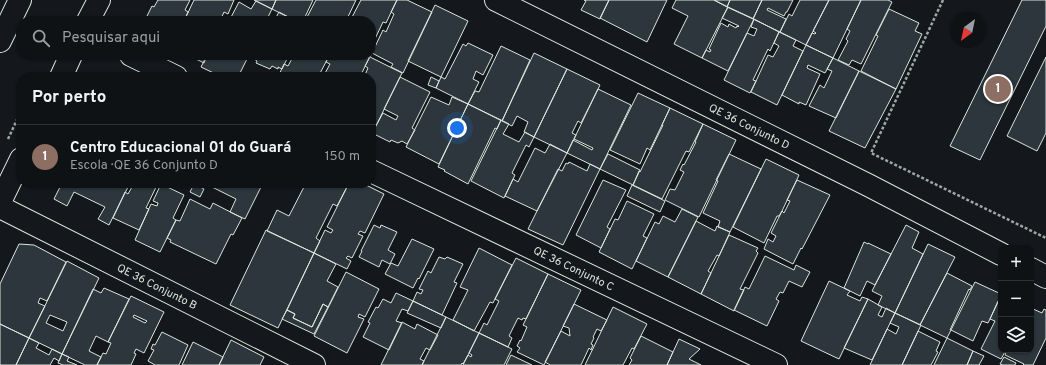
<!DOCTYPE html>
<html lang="pt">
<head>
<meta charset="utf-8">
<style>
	:root { --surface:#0f1215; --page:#1d2022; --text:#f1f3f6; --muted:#9b9ea0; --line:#2f3234; --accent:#0b8043 }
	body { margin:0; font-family:Overpass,sans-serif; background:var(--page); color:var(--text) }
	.controls { position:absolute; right:12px; bottom:12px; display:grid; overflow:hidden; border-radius:8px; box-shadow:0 1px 3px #0004 }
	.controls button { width:36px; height:36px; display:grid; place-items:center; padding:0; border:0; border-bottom:1px solid var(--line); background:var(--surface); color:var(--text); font:20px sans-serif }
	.compass { position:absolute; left:950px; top:12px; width:36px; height:36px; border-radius:50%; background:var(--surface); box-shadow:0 1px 3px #0004; rotate:213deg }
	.you { position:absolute; left:457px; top:128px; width:14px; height:14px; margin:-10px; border:3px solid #fff; border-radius:50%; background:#1a73e8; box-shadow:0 0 0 6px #1a73e833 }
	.badge { display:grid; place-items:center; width:26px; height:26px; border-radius:50%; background:var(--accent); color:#fff; font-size:13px; font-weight:700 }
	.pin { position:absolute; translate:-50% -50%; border:2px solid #fff; box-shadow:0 1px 4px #0006 }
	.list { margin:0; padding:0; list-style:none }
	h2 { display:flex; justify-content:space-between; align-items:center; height:52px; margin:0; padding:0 16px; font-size:17px }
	h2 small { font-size:13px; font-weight:400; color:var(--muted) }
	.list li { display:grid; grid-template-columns:26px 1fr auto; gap:12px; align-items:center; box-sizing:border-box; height:64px; padding:0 16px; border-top:1px solid var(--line) }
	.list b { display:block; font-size:15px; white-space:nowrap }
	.list p { margin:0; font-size:13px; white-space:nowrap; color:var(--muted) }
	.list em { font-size:13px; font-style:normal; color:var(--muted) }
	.icon { flex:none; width:22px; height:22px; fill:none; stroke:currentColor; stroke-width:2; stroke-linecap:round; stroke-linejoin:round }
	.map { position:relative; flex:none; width:1046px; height:365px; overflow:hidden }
	.search { position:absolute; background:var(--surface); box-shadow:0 1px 3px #0004; left:16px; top:16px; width:360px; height:44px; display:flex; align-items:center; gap:10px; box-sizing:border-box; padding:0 14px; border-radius:16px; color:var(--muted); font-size:15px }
	.panel { position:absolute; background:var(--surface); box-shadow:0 1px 3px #0004; left:16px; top:72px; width:360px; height:116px; border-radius:16px }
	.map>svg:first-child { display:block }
</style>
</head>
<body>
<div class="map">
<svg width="1046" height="365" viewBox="0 0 1046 365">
	<rect width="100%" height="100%" fill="#14181c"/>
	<path fill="#2c363c" stroke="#d8e6dc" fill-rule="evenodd" d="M158,0H190L185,10L188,12L184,21H147L145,20L152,6L154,7Z
		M194,0H234L228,14L224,12L220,21H184Z
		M254,0H276L272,9Z
		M276,0H313L305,17L307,18L305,21H296L272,9Z
		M316,0H356L346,21H305Z
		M361,0H397L386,23L383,22L374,41L371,40V21H350Z
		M397,0H407L432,12L403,73L391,67L393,64L372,53L383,30L386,32L394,14L391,12Z
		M584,0H609L600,19L581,10L586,1Z
		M609,0H667L647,42L600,18Z
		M676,0H714L728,7L702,58L674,44L688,16L672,8Z
		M714,0H730L727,7Z
		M730,0H762L753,19L727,7Z
		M762,0H793L787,12H786L784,16L768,8L767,10L786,19L780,32L753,19Z
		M800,0H829L806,45L780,32L789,14L792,16Z
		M829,0H861L833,58L806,45L812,33L815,34L816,33L813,31Z
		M861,0H888L892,2L861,64L852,60L849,65L838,60L848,41L846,39L850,31L847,29Z
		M1022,0H1046V26L980,160L950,146Z
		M256,1L272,9L266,21H229L239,2L251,9Z
		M435,5L468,21L441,77L408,61Z
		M728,7L754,19L728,71L702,58L706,50L710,52L711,50L709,49L721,23L728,27L729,24L736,28L737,26L738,27L739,26L722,18Z
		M889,9L919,23L915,31L922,34L896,89L861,71L878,36L876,35Z
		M279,12L296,21H274Z
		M754,19L779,32L770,51L768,49L753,80L756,81L750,93L724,80L747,33L754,36L757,29L751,27Z
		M779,32L796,40L793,46L803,51L777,105L751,92L768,55L773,57L779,46L774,43Z
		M371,41L376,44L370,57L366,55H371Z
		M468,43L493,55L483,75L476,71L473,79L479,82L468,104L436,88L441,77L445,79L463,44L466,46Z
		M806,45L833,58L825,73L808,65L807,68L820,74L806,105L799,102V104L782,95Z
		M501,46L530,60L502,121L468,104L475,91L479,92Z
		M534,53L567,69L534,137L524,132L528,122L517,116L512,126L502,121Z
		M190,55H207L204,63L190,56Z
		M207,55H249L238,77H222L201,67Z
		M257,55H289L282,69L278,67V69L272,66L270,69L256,63L257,61L254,59Z
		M294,55H322L321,57L327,60L318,77H278L284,64L288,66Z
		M329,55H362L369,58L360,77H323L330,64L326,62Z
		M370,57L402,73L371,136V77H364L368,68L365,66Z
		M1046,57V133L1037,151L1007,136Z
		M833,58L859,71L836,118L809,106L820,85L824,88L832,71L827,69Z
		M567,69L600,85L581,123L578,121L572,133L576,135L567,153L534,137Z
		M859,71L896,89L865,148L829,131Z
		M400,77L430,92L412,128L415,130L407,144L402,141L398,143L391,140L390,142L372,133L383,113L396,120L398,116L384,109Z
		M431,77L439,81L436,88L428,85Z
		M598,89L631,105L600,169L567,153L573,140L592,150L593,148L574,139Z
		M638,93L670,108L650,150L647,148L640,164L610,150Z
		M431,97L449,105L452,97L468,104L439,164L406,147Z
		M468,104L501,120L497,129L495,128L468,184L444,171L445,170L438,167Z
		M670,108L703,124L689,152L686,151L662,199L633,185L639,171L640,172L663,125H662Z
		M501,120L509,124L503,134L519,142L525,132L534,137L529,147L526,145L512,173L515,175L504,198L471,181Z
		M703,124L736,140L699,217L665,200L670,189L675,190L684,172L680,170L683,164L684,165L696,142H695Z
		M550,144L567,153L537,211L505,196L513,179L518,182L535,148L545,153Z
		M608,154L640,170L633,185L600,169Z
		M729,154L761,169L730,232L718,227L720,221L703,213L718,181L716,180Z
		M766,159L799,175L782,211L779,216H777L764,243L733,227Z
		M569,162L587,171L590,164L600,169L563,245L528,229L558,169L562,171L566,163L568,164Z
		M603,180L626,190L607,227L610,229L601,248L576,235Z
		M797,180L830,195L802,249L801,248L793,264L764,249L768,239L773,242L776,236L771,233L782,211L784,213L790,201L787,200Z
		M64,183H130L109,225L98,219L105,207L74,192L67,206L54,199L61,185L63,186Z
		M130,183H158L146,208L149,209L139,230L113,218L125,192L128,194L132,187L128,186Z
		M204,183H263L245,219L230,212L236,199Z
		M306,183H344L348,185L337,206L333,204L316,238L320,241L314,253L267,231L277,210L289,216Z
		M349,183H362L384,194L365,233L360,231L358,234L363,236L352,258L348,256L346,258L351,261L347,269L314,253L325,230L331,233L333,230L327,227Z
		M161,184L184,195L173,218L176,220L160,252L135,240L151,204L157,206L158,203L153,201Z
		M194,184L204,189L200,197L190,192Z
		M632,185L665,201L660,212L627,196Z
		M190,199L210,209L213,203L242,218L233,235L231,234L216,264L170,242L171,240L167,238L176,220L180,221Z
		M627,201L654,214L643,236L647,238L632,269L599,252L615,219L618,220Z
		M682,209L698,217L668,277L636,261L655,222L659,224L663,216L675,222Z
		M696,221L715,231L717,226L730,232L719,256L717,255L708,271L711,273L701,294L668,277Z
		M374,225L380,228L381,225L397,232L388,250L395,254L390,264L382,260L379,267L359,257L362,251H361Z
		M906,225L919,232L912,248L923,254L895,313L878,305L882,296L872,291Z
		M266,230L314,253L278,328L230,305Z
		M729,235L758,248L756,251L758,253L740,289L744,290L734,311L701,294Z
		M412,239L434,249L419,279L418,278L413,288L385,274L391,263L398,266Z
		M864,242L868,244V243L891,254L875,285L867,281L860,296L844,288Z
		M19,244L34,245L66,262L47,301L40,298L38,303L45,306L29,338L0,324V284Z
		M928,244L955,257L920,325L895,313Z
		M479,248L512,265L493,303L490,302L474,331L453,320L468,290L460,287Z
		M314,253L336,264L327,281L338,287L328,307L323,304L312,327L293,318L295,314L287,310Z
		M765,256L794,270L796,265L810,272L802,287L789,281L783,293L780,292L776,299L779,301L767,326L734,310L745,287L749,289Z
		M439,257L445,259L447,257L463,264L454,282L457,283L442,315L413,301L417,292L421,294L423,290L419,289L428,271L431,273Z
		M516,258L548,274L526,319L523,318L522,320L518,318L509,336L512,338L508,347L479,333L484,323L487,325L499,301L495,299Z
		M67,261L99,278L62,354L29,338ZM50,315L67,322L63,331L46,323Z
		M346,272L379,289L365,317L359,314L358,317L364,319L347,353L314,336Z
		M947,273L972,286L970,290L969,289L950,330H951L947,338L920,325Z
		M548,274L581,290L544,365L517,352L520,348L517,346L520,340L521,341L527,327L523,325L526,319Z
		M829,281L850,291L847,295L860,301L862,297L868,299L839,359L801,341Z
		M975,282L1001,294V296L988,323L982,321L973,341L951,330Z
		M104,288L129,299L108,342L96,336L89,351L101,357L97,365H85L62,354L93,289L101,293Z
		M396,293L413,301L408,311L402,309L396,321L402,323L389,350L363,337L370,323L368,322L376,307L378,308L383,299L391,303Z
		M131,296L164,312L144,353L136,349L134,353L136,354L131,365H97L103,353L106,354L111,343L108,342ZM134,315L147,321L145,323L133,317Z
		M868,299L882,307L878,315L882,317L886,308L895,313L872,360L844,348Z
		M413,301L446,317L441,328L407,313Z
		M998,301L1001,303V350H1006L1001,359L981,349L995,321L990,319Z
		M323,304L328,307L314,334L282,319L287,310L295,314L293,318L312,327Z
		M574,304L607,320L601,331L597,329L593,337L594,338L591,344L593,345L591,350L589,348L581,365H550L545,362L561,331L570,336L569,328L563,326Z
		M613,307L647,324L634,349L632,348L623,365H585Z
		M1031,308L1042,313L1044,309L1046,310V338L1033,365H1023L1024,364L1005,355L1007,350H1031Z
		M895,313L921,325L914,340L902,365H870L887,329L896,334L899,327L890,323Z
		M446,317L479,333L468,355L463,364L462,363L461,365H422Z
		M402,322L415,329L417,324L438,335L430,350L426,348L420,359L424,361L422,365H381Z
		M0,324L29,338L16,365H0Z
		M918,331L940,342L936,351L938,352L931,365H902Z
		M162,332L188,345L179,365H155L148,361L154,350L151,349L153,344L155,345Z
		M479,333L512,349L504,365H463L468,355L471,357L472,355L469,353Z
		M641,336L673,352L667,365H629L632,360L630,358Z
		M29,338L39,343L36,348L49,355L52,349L62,354L59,361L54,358L50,365H16Z
		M947,338L973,351L967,365H934Z
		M679,339L700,349L689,359L701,365H667Z
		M231,340L264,357L260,365H219Z
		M193,342L223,357L219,365H182Z
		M973,351L984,356L979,365H980H967Z
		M62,354L69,357L67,361L77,365H63L58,363Z
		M511,355L532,365H506Z
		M1004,357L1016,363L1015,365H1003L1000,364Z"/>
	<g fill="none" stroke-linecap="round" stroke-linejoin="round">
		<g stroke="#d8e6dc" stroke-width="24">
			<g id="street">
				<path id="s1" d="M496,0L868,185L1001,254"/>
				<path d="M88,21L99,0"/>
				<path d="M131,55L176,77"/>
				<path d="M61,77L71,55"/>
				<path id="s2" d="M371,171L776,365"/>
				<path d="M0,202L21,159"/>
				<path id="s3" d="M0,207L314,365"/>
				<path d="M1031,269L1046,277"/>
			</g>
		</g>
		<g stroke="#d8e6dc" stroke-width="24">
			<path id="secondary" d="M0,41L20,0"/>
		</g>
		<path stroke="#9da8a2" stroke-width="2.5" stroke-dasharray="3 2" stroke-linecap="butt" d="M943,0L871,153L1046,238
			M8,139L21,111"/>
		<use href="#street" stroke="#14181c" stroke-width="22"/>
		<use href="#secondary" stroke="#14181c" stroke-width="22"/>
	</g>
	<g text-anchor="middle" stroke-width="3" stroke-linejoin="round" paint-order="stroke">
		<g font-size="11" fill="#d8e6dc" stroke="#14181c">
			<text dy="4" stroke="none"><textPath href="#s1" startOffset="283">QE 36 Conjunto D</textPath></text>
			<text dy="4" stroke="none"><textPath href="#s2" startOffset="225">QE 36 Conjunto C</textPath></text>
			<text dy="4" stroke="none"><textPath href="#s3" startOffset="176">QE 36 Conjunto B</textPath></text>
		</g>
	</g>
</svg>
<div class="controls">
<button>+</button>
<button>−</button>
<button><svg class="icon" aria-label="layers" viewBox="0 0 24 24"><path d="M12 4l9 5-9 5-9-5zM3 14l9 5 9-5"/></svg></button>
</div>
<svg class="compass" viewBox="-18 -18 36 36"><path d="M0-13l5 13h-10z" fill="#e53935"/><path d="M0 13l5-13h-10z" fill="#9b9ea0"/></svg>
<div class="you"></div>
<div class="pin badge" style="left:998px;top:89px;background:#8d6e63">1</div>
<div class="search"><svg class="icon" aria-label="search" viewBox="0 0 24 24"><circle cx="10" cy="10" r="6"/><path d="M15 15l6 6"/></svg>Pesquisar aqui</div>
<section class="panel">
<h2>Por perto<small></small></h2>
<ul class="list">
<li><span class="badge" style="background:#8d6e63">1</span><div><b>Centro Educacional 01 do Guará</b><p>Escola · QE 36 Conjunto D</p></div><em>150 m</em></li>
</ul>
</section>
</div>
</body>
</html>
